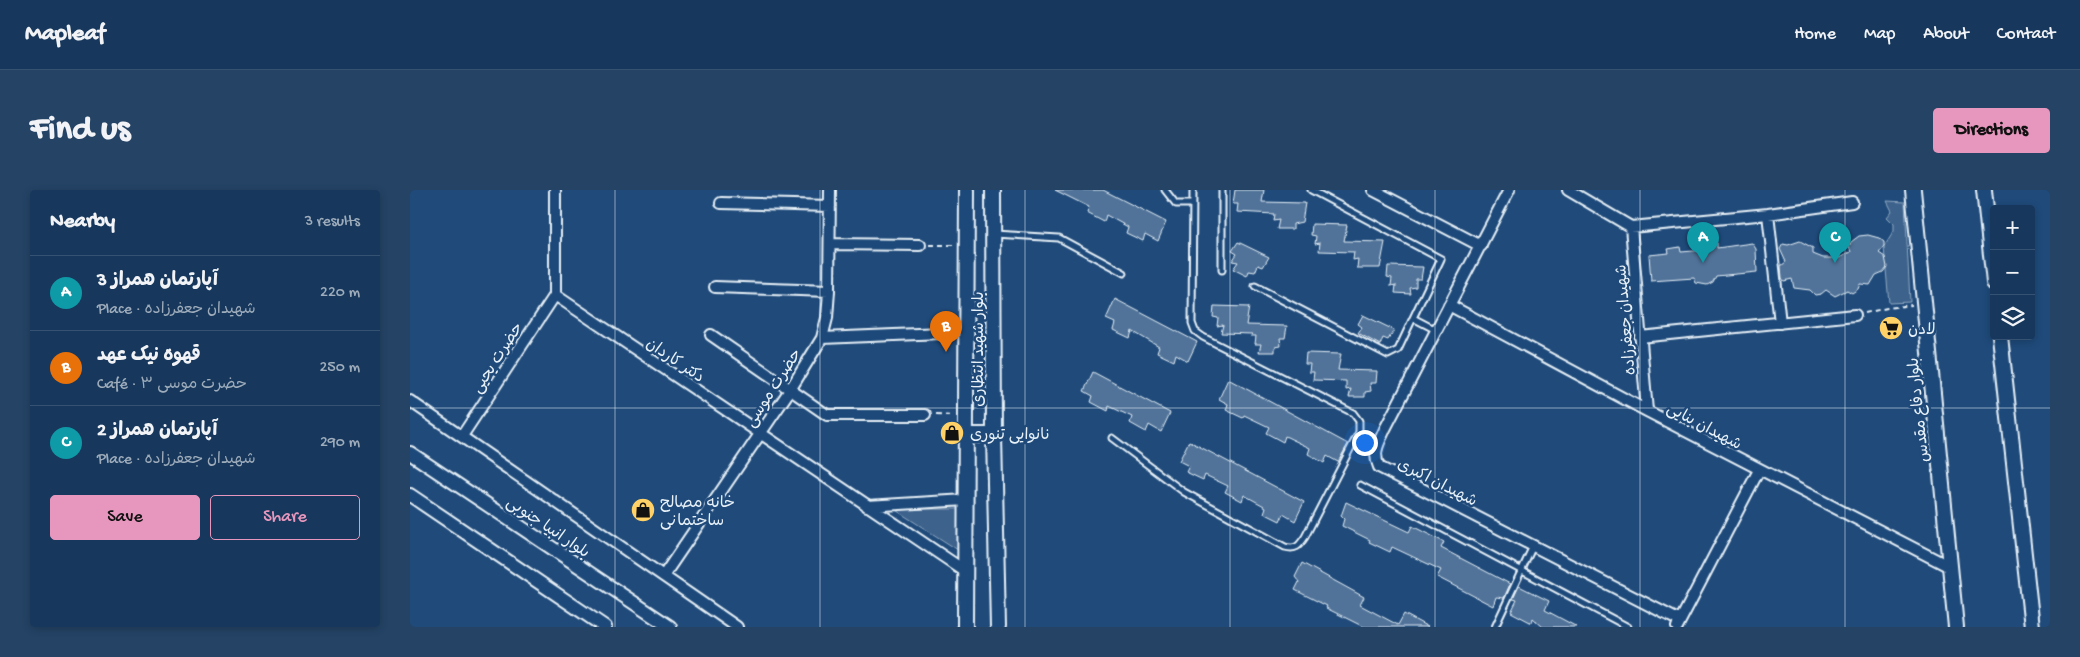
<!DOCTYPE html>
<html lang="en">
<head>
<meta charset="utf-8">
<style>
	:root { --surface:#17385c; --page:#244365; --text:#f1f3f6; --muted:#9eacbb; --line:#365272; --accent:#e797bd }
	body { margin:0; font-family:"Gochi Hand","Playpen Sans Arabic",sans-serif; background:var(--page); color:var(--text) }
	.controls { position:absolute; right:15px; top:15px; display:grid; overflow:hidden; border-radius:5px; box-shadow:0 2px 8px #0003 }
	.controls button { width:45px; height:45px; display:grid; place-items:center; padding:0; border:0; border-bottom:1px solid var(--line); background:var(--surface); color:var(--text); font:25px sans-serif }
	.you { position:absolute; left:954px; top:252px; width:18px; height:18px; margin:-12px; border:4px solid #fff; border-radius:50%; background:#1a73e8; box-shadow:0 0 0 8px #1a73e833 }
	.badge { display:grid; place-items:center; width:32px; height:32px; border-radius:50%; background:var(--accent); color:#fff; font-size:16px; font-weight:700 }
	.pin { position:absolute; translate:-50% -41px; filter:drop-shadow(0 1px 2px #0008) }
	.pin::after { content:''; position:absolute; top:26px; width:18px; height:15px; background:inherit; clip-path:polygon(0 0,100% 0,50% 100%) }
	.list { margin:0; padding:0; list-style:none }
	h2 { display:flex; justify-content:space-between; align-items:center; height:65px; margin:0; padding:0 20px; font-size:21px }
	h2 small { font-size:16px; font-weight:400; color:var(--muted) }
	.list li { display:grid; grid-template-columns:32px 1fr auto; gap:15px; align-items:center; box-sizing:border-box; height:75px; padding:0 20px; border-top:1px solid var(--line) }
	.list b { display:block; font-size:19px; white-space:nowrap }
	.list p { margin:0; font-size:16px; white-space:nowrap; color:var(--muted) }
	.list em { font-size:16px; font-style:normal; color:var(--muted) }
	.actions { display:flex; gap:10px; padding:15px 20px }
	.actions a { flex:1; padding:11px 0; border:1px solid var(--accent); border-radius:5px; text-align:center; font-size:18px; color:var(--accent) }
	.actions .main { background:var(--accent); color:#111 }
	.icon { flex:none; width:28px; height:28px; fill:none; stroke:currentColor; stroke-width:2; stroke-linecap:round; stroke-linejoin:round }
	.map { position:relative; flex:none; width:1640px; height:437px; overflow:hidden; border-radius:5px }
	header { display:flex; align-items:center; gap:30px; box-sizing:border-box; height:70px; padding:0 25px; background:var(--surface); border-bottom:1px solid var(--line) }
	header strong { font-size:24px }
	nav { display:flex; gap:28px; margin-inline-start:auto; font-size:18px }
	.intro { display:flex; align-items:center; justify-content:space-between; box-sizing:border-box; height:120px; padding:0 30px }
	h1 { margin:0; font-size:35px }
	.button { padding:12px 22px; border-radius:5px; background:var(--accent); color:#111; font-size:18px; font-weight:700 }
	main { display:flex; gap:30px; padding:0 30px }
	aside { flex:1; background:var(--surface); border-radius:5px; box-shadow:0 2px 8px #0003 }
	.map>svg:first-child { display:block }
</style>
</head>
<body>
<header>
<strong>Mapleaf</strong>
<nav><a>Home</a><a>Map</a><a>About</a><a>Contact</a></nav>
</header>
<div class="intro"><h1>Find us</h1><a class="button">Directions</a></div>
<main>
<aside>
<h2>Nearby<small>3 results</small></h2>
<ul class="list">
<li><span class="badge" style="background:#0f9aa8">A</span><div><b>آپارتمان همراز 3</b><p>Place · شهیدان جعفرزاده</p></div><em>220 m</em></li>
<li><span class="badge" style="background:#e8710a">B</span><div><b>قهوه نیک عهد</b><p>Café · حضرت موسی ۳</p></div><em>250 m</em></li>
<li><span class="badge" style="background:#0f9aa8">C</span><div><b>آپارتمان همراز 2</b><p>Place · شهیدان جعفرزاده</p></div><em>290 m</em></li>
</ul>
<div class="actions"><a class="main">Save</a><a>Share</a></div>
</aside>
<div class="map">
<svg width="1640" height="437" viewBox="0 0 1640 437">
	<rect width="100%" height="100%" fill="#1f4a7a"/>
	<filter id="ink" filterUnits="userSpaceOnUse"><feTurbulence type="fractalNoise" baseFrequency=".02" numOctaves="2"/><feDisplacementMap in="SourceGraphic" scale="10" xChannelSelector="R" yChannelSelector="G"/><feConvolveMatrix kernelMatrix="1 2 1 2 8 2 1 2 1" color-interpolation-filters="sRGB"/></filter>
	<g filter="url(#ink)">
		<path fill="#3c628c" stroke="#92aac2" d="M1477,11L1495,12L1500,112L1479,113L1474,57L1484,41V34L1477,27L1482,21Z
			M484,319H549L548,360Z"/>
		<path fill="#517399" stroke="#e8f1f8" d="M645,0H693L756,32L748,51L735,44L733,51L716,43L718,37L696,25L694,32L677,23L679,17Z
			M825,0H854L852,12L895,13L892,32L883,34V39H867L869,30L863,31L864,24L827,22L828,14H823Z
			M902,34L937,35L934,51L975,52L970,78H947L948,69L943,70L944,62L909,61L910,53L905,54L906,46L901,45Z
			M1458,45L1469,48L1474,52V57L1469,63L1475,67L1477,77L1473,82L1466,85L1460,95L1450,94L1448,99L1442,103L1437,100L1425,106L1416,100L1411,104L1405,105L1400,100L1384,98L1382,89L1374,91L1372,88L1371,76L1376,72L1370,59L1373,54L1378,55L1390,51L1403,58V64L1413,68H1429L1441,62L1439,57L1441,52L1449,46Z
			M828,52L859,67L853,77L848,75L845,82L839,81L837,86L823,79L828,72L822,71L827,64L822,61Z
			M1307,53V58L1342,53L1346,59L1347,82L1306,86L1303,92L1297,95L1286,93L1284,88L1241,91L1239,65L1259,63L1258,59L1270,57L1271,62L1296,60L1297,54Z
			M978,76L1013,77L1011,89H1006V97L1000,98L1001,104L985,103L986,95L981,96L982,88L977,87Z
			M705,109L787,152L778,171L766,164L764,171L747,163L749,157L722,141L720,148L703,140L705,133L696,129Z
			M804,116L839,117L836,135L877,136L875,148H870L871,156L865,157V162H849L851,154H845L846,146H841L842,144L811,143L813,135L807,136L808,128L803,127Z
			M953,125L984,140L978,150L973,148L970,155L948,143L952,137L948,134Z
			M896,163L931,164L928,180L967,181L966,193H960L961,201L955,202V207H939L941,199L936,200V191L903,190L904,182H899L900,174H895Z
			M683,182L760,223L751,242L739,235L736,242L720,233L722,227L699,216L698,221L681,212L683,206L674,201Z
			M818,189L938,254L928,272L917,266L914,273L898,264L900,258L875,246L873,252L856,243L859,237L834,225L833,228L816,220L818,214L809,209Z
			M779,251L894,312L885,331L873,324L870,331L854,323L856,317L834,305L832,311L815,302L818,296L795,285L793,290L776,282L779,276L769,271Z
			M936,312L999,342L1002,336L1034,352L1031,358L1100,394L1094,408L1086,407L1083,416L1027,387L1031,380L982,357L980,362L959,352L960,350L932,336L934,329L931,326Z
			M892,373L954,407L950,415L988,435L994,424L1018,437H954L916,418L917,416L885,400L889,392L885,387Z
			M1109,396L1139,411L1135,420L1167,437H1133L1123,428L1122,433L1101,422L1107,410L1103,409Z"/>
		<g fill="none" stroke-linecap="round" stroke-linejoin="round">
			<g stroke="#e8f1f8" stroke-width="9">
				<path id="service" d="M755,0L766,14H783
					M812,0V80
					M901,0L1031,69L1003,128L1026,140
					M584,44L649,48L714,83
					M845,96L978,165L988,160L1003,128
					M702,248L774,302L875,357C886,360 889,356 895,347L949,242V231L943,223L793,147L785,141L782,133L783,0
					M950,295L1218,437
					M1085,437L1123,356"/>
			</g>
			<g stroke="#e8f1f8" stroke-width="14">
				<path id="minor" d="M145,0V105L555,381
					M963,0L1071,56
					M1099,0L975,239C969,253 962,262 969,277L1270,431
					M1158,0L1221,37L1237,221
					M311,13L420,16
					M1358,24L1370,133
					M1221,37L1358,24L1442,12
					M420,54L510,55
					M305,97L419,101
					M1039,115L1237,221L1540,377
					M301,145L417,225H515
					M1230,147L1445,125
					M412,148L532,143
					M0,211L327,437
					M52,246L145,105
					M457,316L556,310
					M254,385L380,200L412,148L417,128L419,101L420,0
					M1267,437L1349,280"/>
			</g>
			<g stroke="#e8f1f8" stroke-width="16">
				<path id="tertiary" d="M0,263L260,437
					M0,305L195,437"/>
			</g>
			<g stroke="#e8f1f8" stroke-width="18">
				<path id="secondary" d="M583,0L584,245L588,437
					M1503,0L1546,437
					M1574,0L1584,93
					M1590,146L1622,437
					M556,245H584
					M555,437L557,0"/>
			</g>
			<path stroke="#e8f1f8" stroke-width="2" stroke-dasharray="5 4" stroke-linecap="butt" d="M520,55H545
				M1455,123L1477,118L1502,115
				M526,225L544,226"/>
			<use href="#service" stroke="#1f4a7a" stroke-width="5"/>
			<use href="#minor" stroke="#1f4a7a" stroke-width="10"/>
			<use href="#tertiary" stroke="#1f4a7a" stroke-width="12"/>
			<use href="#secondary" stroke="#1f4a7a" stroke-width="14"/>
		</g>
	</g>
	<path fill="none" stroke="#e8f1f8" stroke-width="1" stroke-opacity="0.55" d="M205,0V437M410,0V437M615,0V437M820,0V437M1025,0V437M1230,0V437M1435,0V437M0,218H1640"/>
	<defs>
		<g id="supermarket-disc" transform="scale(1.25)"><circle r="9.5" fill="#ffd166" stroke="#1f4a7a"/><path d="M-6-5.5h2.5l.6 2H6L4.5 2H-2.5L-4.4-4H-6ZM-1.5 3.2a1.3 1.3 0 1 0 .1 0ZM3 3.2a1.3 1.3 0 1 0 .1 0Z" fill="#111"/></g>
		<g id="shop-disc" transform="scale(1.25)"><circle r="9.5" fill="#ffd166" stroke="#1f4a7a"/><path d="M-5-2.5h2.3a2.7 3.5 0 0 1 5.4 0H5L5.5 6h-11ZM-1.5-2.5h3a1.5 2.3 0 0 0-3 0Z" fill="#111"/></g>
	</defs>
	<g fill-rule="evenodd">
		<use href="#supermarket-disc" x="1481" y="138"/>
		<use href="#shop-disc" x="542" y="243"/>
		<use href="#shop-disc" x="233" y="320"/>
	</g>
	<g text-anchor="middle" stroke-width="5" stroke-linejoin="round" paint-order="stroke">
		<g font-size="16" fill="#e8f1f8" stroke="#1f4a7a">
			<text transform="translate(1214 130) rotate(-95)" y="6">شهیدان جعفرزاده</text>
			<text transform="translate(567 159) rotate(-90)" y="6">بلوار شهید انتظاری</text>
			<text transform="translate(86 167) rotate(-57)" y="6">حضرت یحیی</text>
			<text transform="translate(266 169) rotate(34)" y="6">دکتر کاردان</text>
			<text transform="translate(362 197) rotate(-57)" y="6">حضرت موسی</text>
			<text transform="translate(1507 220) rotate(-96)" y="6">بلوار دفاع مقدس</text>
			<text transform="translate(1295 235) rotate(28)" y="6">شهیدان بنایی</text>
			<text transform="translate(1028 291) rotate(27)" y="6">شهیدان اکبری</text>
			<text transform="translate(139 336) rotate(34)" y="6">بلوار انبیا جنوبی</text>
		</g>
		<g font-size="16" fill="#e8f1f8" stroke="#1f4a7a" text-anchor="start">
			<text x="1498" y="144">لادن</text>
			<text x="560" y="249">نانوایی تنوری</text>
			<text x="250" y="317">خانه مصالح<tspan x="250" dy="18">ساختمانی</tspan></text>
		</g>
	</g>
</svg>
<div class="controls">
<button>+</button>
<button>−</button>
<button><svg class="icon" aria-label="layers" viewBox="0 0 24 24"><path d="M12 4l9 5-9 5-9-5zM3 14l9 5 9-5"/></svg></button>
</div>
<div class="you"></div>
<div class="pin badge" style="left:1293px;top:73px;background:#0f9aa8">A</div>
<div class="pin badge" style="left:536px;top:162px;background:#e8710a">B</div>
<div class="pin badge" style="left:1425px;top:73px;background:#0f9aa8">C</div>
</div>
</main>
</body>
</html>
